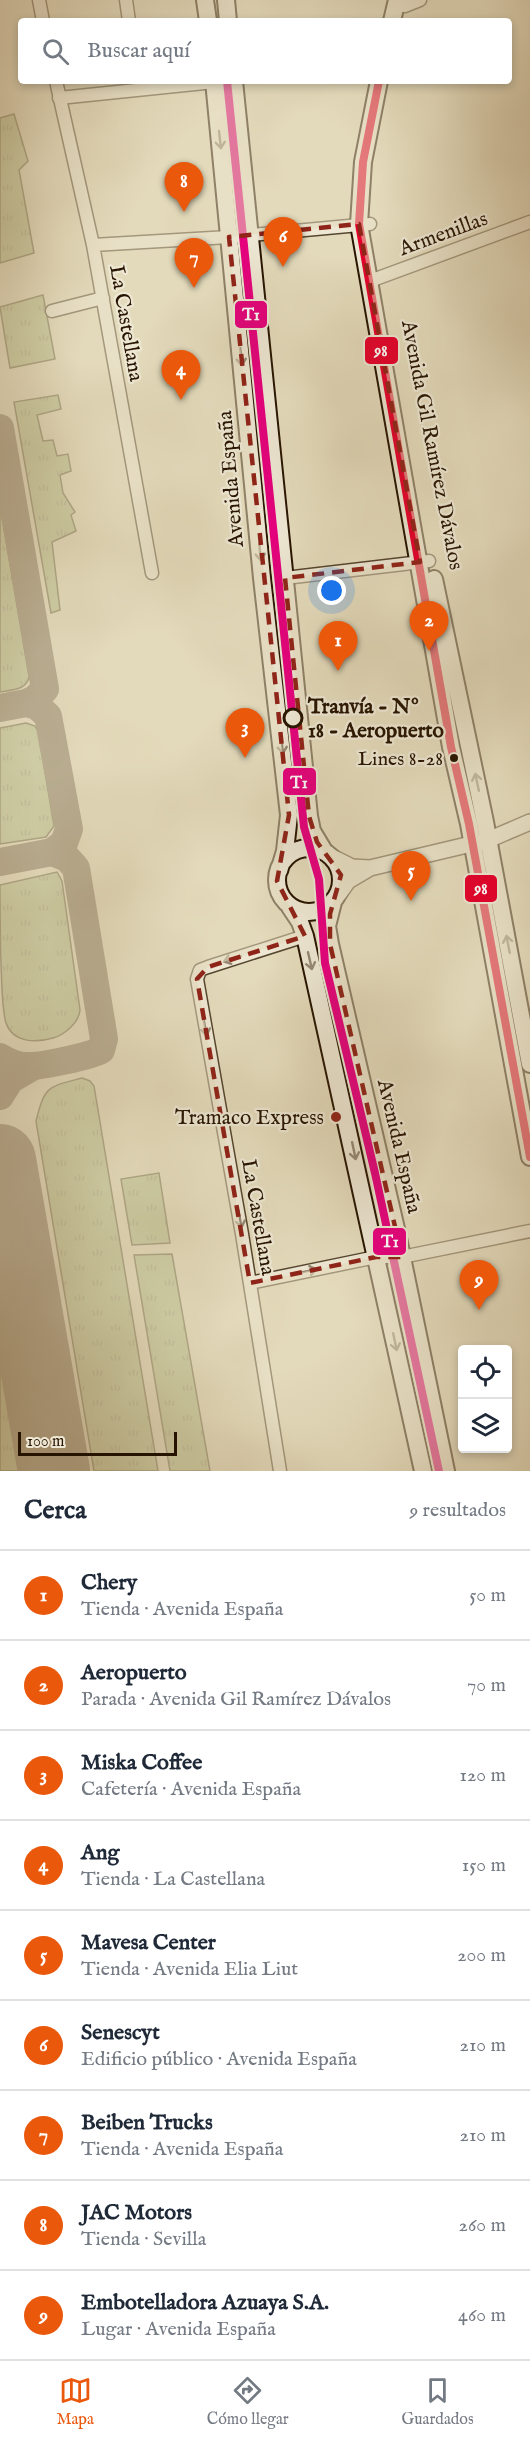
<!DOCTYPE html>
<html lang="es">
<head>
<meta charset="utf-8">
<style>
	:root { --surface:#fff; --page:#f6f6f7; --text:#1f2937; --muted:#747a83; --line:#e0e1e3; --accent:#ea580c }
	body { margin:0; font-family:"IM FELL English",serif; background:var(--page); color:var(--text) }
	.controls { position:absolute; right:18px; bottom:18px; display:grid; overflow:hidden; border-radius:6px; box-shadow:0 3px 9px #0003 }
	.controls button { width:54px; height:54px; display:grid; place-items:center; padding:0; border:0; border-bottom:2px solid var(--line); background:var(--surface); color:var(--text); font:30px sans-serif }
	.scale { position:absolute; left:18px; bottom:15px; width:159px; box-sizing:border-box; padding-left:6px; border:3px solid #271400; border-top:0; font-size:16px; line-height:21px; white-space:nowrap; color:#271400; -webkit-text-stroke:4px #ede7d3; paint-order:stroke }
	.you { position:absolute; left:332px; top:591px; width:21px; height:21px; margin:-15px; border:4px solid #fff; border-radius:50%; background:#1a73e8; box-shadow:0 0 0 9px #1a73e833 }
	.badge { display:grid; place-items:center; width:39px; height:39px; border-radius:50%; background:var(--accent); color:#fff; font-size:20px; font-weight:700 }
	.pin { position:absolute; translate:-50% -50px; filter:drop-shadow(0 2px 3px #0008) }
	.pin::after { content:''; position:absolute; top:32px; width:21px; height:18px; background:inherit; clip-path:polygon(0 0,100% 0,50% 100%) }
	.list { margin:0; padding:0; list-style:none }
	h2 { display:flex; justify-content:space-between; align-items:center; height:78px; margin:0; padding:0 24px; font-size:26px }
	h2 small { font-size:20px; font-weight:400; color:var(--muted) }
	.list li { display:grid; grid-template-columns:39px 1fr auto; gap:18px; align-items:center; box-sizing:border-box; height:90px; padding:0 24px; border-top:2px solid var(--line) }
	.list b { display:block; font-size:22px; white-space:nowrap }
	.list p { margin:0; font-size:20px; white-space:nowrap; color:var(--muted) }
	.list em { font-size:20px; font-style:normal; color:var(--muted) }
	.icon { flex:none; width:33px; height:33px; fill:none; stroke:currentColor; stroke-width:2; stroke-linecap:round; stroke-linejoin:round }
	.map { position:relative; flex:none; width:530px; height:1471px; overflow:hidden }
	.search { position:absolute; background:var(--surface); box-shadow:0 3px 9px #0003; left:18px; right:18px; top:18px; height:66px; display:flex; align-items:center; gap:15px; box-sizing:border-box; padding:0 21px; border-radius:6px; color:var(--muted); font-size:22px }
	.sheet { height:888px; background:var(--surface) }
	nav { display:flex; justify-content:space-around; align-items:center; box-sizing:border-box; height:84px; border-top:2px solid var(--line); background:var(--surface); font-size:16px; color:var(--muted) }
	nav a { display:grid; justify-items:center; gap:3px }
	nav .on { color:var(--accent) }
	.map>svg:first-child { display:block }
</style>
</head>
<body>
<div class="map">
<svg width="530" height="1471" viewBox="0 0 530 1471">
	<defs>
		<pattern id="grass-tufts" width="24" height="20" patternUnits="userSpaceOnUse" patternTransform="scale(1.5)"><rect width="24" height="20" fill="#b7be8d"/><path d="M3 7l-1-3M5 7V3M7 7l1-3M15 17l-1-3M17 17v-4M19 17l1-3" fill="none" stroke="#9da278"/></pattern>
	</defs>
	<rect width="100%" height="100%" fill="#e3dabb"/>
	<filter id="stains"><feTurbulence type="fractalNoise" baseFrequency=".00333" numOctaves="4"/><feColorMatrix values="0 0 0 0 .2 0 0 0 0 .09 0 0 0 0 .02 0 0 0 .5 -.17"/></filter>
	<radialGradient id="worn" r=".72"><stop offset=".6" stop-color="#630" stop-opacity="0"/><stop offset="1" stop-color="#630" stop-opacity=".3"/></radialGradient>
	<path fill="url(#grass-tufts)" stroke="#6f6946" stroke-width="1.5" d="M14,114L28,161L19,170L34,253L0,263V118Z
		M43,295L55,359L10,368L0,307Z
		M58,395L61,409L37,415L43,441L53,440L57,456L68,454L71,471L60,475L63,493L75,512L71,515L76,531L52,542L60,610L51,613L14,402Z
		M0,505L29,676C28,690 11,690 0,692Z
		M26,723L35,726L38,731L54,826L46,837L0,844V728Z
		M57,872L62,881L80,1010C79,1023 64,1035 53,1038C36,1043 13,1043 6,1023C4,1017 4,1010 3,1005C0,965 0,924 0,885Z
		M82,1078L90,1081L94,1086L158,1471H94L36,1121C45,1085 48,1087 82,1078Z
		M159,1173L170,1243L132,1245L121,1179Z
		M172,1254L210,1471H170L134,1255Z
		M0,1349L21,1471H0Z"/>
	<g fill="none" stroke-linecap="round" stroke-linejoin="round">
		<path stroke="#85775e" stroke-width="28" d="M0,428L45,689L35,699L26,703L37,706L48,716L69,829L64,843L52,852L67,858L76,868L104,1039L101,1050C91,1056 39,1067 27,1066C18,1066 8,1062 0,1057
			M0,708L26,703
			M0,862L52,852
			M0,1096L10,1080L34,1066"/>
		<path stroke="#85775e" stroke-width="72" d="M0,1160L54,1471"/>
		<g stroke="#56462f" stroke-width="15">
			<path id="minor" d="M39,0L43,21
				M126,0L129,21
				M396,5L405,6L420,0
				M56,81L93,245L152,573
				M59,98L214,82
				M93,245L229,237L370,224
				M370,281L530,222
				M52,311L103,298
				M285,578L429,561
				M250,1283L376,1257H402L530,1231
				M280,1471L242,1234L197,979L200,970L208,967L305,936"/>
		</g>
		<g stroke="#56462f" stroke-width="18">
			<path id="tertiary" d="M332,857L352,867L370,868
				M339,894L348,881L370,868L488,840L530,822"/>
		</g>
		<g stroke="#271400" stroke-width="20">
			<path id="secondary" d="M205,0L208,21
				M226,0L228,21
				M392,21L397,0
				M214,81L262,578L289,815L285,851L279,871
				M234,81L309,816L312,831L324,851
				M379,81L363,162L359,224L451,747L469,824L530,1157
				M434,579L485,822L530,1064
				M277 880a32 32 0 1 1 64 0a32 32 0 1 1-64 0Z
				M333,902L327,926L330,944L397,1233L446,1471
				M290,907L300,922L305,936L423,1471"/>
		</g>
		<use href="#minor" stroke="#ede7d3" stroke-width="12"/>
		<use href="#tertiary" stroke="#ede7d3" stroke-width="15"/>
		<use href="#secondary" stroke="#ede7d3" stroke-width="16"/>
		<g stroke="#ede7d3" stroke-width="12">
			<path id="bus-1" d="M379,81L363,162L359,224L451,747L469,824L530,1157"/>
		</g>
		<use href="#bus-1" stroke="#e4002b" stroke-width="8"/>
		<g stroke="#ede7d3" stroke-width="12">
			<path id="tram-1" d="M227,81L304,827L319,879L325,963L375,1173L439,1471"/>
		</g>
		<use href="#tram-1" stroke="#e5007d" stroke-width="8"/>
	</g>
	<defs><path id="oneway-shaft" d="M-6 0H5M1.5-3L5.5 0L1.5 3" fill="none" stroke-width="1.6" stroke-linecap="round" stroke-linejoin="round" transform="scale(1.5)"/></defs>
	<g stroke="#948874">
		<use href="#oneway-shaft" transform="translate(220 140) rotate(84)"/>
		<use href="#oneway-shaft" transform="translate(241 357) rotate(85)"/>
		<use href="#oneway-shaft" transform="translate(260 552) rotate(85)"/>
		<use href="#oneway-shaft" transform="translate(282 745) rotate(84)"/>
		<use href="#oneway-shaft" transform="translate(477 782) rotate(-102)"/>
		<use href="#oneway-shaft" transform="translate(508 944) rotate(-101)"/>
		<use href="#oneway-shaft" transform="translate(232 959) rotate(162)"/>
		<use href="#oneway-shaft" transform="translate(310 961) rotate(77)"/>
		<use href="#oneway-shaft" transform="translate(205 1027) rotate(80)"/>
		<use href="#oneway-shaft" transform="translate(354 1151) rotate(78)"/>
		<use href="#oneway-shaft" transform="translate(240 1219) rotate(80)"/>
		<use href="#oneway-shaft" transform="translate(308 1271) rotate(-12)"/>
		<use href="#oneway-shaft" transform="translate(395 1342) rotate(78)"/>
	</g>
	<path d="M0 0H530V1471H0ZM359,224L420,562L285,578L309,816L317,842L341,875L330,914V944L402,1257H376L250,1283L197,979L208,967L305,936L277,881L289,815L229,237Z" fill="#e3dabb" fill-opacity=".55" fill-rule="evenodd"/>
	<path fill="none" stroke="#8f2418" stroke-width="4.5" stroke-dasharray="12 8" stroke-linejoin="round" d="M359,224L420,562L285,578L309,816L317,842L341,875L330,914V944L402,1257H376L250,1283L197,979L208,967L305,936L277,881L289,815L229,237Z"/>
	<circle fill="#ede7d3" stroke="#271400" stroke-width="3" cx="293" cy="718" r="9"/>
	<circle fill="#271400" stroke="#ede7d3" stroke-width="2" cx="454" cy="758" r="5"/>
	<circle fill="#8f2418" stroke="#ede7d3" stroke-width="2" cx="336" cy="1117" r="6"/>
	<g text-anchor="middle" stroke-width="4.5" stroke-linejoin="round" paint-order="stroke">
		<g font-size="20" fill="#271400" stroke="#ede7d3" text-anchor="end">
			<text x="443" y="765">Lines 8-28</text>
		</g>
		<g font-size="21" fill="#271400" stroke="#ede7d3">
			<text transform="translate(443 233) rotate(-20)" y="7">Armenillas</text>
			<text transform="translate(127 323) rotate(80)" y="7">La Castellana</text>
			<text transform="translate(433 445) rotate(79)" y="7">Avenida Gil Ramírez Dávalos</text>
			<text transform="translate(230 479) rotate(-95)" y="7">Avenida España</text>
			<text transform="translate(400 1146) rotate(77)" y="7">Avenida España</text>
			<text transform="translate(259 1217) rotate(80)" y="7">La Castellana</text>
		</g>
		<g font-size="21" font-weight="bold" fill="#271400" stroke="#ede7d3" text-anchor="start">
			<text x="308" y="713">Tranvía - Nº<tspan x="308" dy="24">18 - Aeropuerto</tspan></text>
		</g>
		<g font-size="21" fill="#271400" stroke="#ede7d3" text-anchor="end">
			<text x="324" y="1124">Tramaco Express</text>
		</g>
	</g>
	<g stroke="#ede7d3" stroke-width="2">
		<rect x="234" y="300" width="34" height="29" rx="6" fill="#e5007d"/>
		<rect x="364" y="336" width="35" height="29" rx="6" fill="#e4002b"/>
		<rect x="282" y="767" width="35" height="29" rx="6" fill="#e5007d"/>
		<rect x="464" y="874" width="34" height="29" rx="6" fill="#e4002b"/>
		<rect x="372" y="1227" width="35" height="29" rx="6" fill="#e5007d"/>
	</g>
	<g font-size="16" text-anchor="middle" font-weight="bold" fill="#fff">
		<text x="251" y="320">T1</text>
		<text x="381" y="356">98</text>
		<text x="299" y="788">T1</text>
		<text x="481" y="894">98</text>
		<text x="390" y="1247">T1</text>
	</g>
	<rect width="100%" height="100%" filter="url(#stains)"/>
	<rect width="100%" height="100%" fill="url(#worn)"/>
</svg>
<div class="controls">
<button><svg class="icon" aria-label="locate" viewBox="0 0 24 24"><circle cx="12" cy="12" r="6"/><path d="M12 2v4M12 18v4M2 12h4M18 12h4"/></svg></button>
<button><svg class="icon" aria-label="layers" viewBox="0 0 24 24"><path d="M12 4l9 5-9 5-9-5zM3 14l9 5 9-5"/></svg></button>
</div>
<div class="scale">100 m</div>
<div class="you"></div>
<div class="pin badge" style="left:338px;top:671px">1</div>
<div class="pin badge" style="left:429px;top:651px">2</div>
<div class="pin badge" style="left:245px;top:758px">3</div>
<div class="pin badge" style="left:181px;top:400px">4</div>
<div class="pin badge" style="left:411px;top:901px">5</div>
<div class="pin badge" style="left:283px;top:267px">6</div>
<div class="pin badge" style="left:194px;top:288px">7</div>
<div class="pin badge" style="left:184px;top:212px">8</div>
<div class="pin badge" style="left:479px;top:1310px">9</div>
<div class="search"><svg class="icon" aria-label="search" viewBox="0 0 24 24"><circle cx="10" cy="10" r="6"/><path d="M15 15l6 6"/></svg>Buscar aquí</div>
</div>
<section class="sheet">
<h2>Cerca<small>9 resultados</small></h2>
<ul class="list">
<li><span class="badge">1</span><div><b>Chery</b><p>Tienda · Avenida España</p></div><em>50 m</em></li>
<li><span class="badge">2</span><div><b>Aeropuerto</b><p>Parada · Avenida Gil Ramírez Dávalos</p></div><em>70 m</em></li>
<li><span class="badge">3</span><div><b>Miska Coffee</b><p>Cafetería · Avenida España</p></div><em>120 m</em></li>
<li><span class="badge">4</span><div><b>Ang</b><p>Tienda · La Castellana</p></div><em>150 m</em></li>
<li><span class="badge">5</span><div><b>Mavesa Center</b><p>Tienda · Avenida Elia Liut</p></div><em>200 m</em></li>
<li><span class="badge">6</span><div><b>Senescyt</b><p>Edificio público · Avenida España</p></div><em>210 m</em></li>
<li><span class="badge">7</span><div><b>Beiben Trucks</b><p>Tienda · Avenida España</p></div><em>210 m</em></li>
<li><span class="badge">8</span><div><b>JAC Motors</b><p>Tienda · Sevilla</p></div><em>260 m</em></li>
<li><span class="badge">9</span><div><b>Embotelladora Azuaya S.A.</b><p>Lugar · Avenida España</p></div><em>460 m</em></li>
</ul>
</section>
<nav>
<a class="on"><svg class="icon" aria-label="map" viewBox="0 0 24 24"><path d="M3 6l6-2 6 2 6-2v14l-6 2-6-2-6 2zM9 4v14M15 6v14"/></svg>Mapa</a>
<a><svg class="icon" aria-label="directions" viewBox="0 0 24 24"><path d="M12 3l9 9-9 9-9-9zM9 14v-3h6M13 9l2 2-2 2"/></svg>Cómo llegar</a>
<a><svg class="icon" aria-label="saved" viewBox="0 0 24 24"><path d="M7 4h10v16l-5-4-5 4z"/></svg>Guardados</a>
</nav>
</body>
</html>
